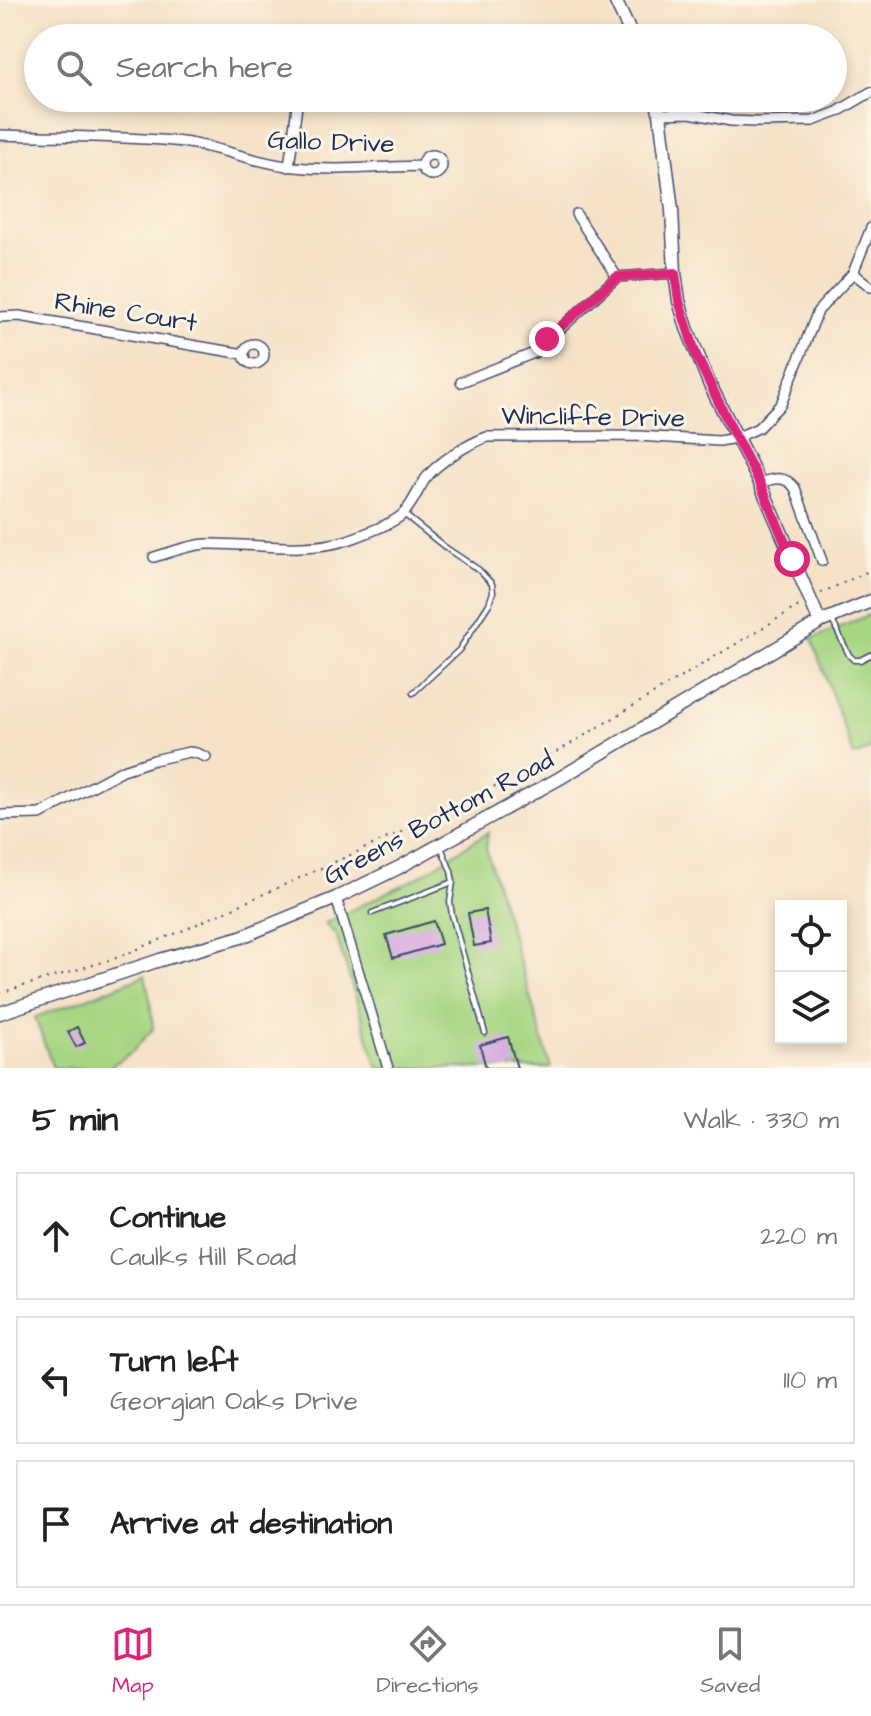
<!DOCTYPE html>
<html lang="en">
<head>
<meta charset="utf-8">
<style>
	:root { --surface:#fff; --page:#f2f2f2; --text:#222; --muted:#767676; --line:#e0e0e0; --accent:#db2777 }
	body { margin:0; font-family:"Architects Daughter",sans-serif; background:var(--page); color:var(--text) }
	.controls { position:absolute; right:24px; bottom:24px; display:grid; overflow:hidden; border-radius:0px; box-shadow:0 4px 12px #0003 }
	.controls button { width:72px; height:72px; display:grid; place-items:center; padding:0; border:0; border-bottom:2px solid var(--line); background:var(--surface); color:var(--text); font:40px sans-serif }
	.stop { position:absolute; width:24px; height:24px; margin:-18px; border:6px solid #db2777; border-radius:50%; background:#fff }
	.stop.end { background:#db2777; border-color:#fff; box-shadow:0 2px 8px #0008 }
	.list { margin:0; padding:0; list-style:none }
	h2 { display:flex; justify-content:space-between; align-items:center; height:104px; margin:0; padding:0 32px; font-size:34px }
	h2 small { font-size:26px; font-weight:400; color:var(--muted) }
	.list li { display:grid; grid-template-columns:52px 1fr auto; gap:24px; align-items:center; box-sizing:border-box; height:128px; margin:0 16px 16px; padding:0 16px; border:2px solid var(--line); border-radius:0px }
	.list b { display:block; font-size:30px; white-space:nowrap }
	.list p { margin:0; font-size:26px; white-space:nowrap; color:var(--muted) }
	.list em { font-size:26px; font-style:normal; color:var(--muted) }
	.icon { flex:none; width:44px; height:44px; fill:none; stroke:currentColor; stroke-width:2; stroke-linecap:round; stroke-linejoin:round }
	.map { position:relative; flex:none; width:871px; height:1068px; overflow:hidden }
	.search { position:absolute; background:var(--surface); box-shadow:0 4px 12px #0003; left:24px; right:24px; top:24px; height:88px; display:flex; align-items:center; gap:20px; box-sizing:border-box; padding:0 28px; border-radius:44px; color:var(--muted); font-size:30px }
	.sheet { height:536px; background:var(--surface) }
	nav { display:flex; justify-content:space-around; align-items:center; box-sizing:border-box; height:112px; border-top:2px solid var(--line); background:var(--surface); font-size:22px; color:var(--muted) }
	nav a { display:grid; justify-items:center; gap:4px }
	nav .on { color:var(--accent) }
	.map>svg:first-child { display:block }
</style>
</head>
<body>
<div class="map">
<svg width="871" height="1068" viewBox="0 0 871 1068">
	<rect width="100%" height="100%" fill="#fcf5e5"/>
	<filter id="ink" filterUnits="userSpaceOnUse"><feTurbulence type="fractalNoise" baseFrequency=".0125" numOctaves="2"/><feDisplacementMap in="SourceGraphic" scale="16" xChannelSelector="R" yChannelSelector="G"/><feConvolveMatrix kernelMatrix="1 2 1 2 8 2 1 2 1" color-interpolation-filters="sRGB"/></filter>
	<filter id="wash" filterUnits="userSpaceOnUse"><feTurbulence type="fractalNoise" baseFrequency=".006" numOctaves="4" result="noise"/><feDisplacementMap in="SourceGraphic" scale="32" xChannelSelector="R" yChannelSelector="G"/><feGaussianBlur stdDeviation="1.8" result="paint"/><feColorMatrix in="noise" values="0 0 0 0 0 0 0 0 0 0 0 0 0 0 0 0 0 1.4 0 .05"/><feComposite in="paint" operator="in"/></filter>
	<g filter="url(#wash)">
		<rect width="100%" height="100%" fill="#f5e2c7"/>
		<path fill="#a7d683" stroke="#618270" stroke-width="2" d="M871,614V749L854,756L812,639Z
			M488,832L486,848L551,1068H378L336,935L325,923L417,878Z
			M145,975L150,999L153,1029L132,1052L108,1068H53L35,1017L101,993Z"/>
		<g id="blocks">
			<path fill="#d8ade0" d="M485,910L491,943L474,946L468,913Z
				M434,921L441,944L393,958L386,935Z
				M77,1027L85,1043L76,1047L68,1032Z
				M508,1037L517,1068H486L480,1045Z"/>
		</g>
	</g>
	<g filter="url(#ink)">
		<use href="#blocks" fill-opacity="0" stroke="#3c4a6e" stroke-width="2"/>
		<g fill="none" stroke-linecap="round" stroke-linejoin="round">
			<g stroke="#3c4a6e" stroke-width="7">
				<path id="lane" d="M405,515L446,548L479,570L492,584L493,592L489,604L459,650L413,693
					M832,620L849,655L854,660H860L870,655
					M453,882L450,902L452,915L485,1033
					M372,913L453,882L451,871L441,847"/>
			</g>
			<g stroke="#3c4a6e" stroke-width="12">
				<path id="street" d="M660,114L690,113L731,121L756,122L813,121L837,112L871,92
					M0,135C57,137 115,136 173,141C212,144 248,161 287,166C331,172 378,167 422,166
					M422 165a10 10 0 1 1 20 0a10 10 0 1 1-20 0Z
					M289,167L298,98
					M576,214L617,277
					M853,273L871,287
					M0,317L19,316L244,354
					M244 354a10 10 0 1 1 20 0a10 10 0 1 1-20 0Z
					M461,382L534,353L617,277L675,273
					M760,483C774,478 785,475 795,488L822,561
					M154,557C172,552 189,545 207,544C254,543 303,554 348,540C362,535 393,524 403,514C413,504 418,489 426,478C438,462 468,444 487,437L638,436L719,441L736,438L758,428L781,404L818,311L853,273L871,228
					M0,815L40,814L123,770L154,760L189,752L196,753L206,757
					M336,898L388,1068"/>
			</g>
			<g stroke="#3c4a6e" stroke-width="15">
				<path id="secondary" d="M615,0L633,38
					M655,98L660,114L672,210L675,273L679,301L687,328L709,383L760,483L820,622
					M0,1013L160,960L241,937L336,898L398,868L560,778L820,622L871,601"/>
			</g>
			<path stroke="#3c4a6e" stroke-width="2" stroke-dasharray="2 6" stroke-linecap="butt" d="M821,593L871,570
				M0,993L116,958L184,930L430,819L488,790L567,746L802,604"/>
			<use href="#lane" stroke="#fff" stroke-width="4"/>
			<use href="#street" stroke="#fff" stroke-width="9"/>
			<use href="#secondary" stroke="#fff" stroke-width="12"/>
		</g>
	</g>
	<g fill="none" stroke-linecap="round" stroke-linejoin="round" filter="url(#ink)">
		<path stroke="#db2777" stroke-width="10" d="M547,339L617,277L675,273L679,301L696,355L736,438L760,483L792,559"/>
	</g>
	<g text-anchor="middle" stroke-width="6" stroke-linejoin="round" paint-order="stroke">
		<g font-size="26" fill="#1b2f5e" stroke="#fcf5e5">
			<text transform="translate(331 141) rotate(2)" y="9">Gallo Drive</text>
			<text transform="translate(126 311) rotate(9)" y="9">Rhine Court</text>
			<text transform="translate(593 416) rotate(1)" y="9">Wincliffe Drive</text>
			<text transform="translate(438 817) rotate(-28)" y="9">Greens Bottom Road</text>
		</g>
	</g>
</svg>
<div class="controls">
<button><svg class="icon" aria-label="locate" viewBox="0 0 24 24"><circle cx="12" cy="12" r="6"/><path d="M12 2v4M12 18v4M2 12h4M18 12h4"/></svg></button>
<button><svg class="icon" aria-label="layers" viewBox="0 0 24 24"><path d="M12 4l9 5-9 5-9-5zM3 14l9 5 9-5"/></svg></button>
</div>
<div class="stop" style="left:792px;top:559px"></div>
<div class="stop end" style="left:547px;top:339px"></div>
<div class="search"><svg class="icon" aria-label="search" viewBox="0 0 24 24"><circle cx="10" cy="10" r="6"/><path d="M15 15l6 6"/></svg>Search here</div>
</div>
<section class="sheet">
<h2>5 min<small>Walk · 330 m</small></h2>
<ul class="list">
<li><svg class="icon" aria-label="ahead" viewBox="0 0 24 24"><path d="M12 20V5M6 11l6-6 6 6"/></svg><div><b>Continue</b><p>Caulks Hill Road</p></div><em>220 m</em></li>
<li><svg class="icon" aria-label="left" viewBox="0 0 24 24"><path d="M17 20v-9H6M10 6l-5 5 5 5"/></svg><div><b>Turn left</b><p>Georgian Oaks Drive</p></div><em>110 m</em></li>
<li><svg class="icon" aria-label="arrive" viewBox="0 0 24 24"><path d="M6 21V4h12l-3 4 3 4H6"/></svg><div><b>Arrive at destination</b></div></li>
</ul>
</section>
<nav>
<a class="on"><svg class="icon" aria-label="map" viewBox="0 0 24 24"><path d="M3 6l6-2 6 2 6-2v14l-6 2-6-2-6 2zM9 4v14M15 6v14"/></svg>Map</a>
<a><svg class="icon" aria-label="directions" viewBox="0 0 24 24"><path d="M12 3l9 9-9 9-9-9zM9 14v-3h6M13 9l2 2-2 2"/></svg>Directions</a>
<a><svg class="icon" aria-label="saved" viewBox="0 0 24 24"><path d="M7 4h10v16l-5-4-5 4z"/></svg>Saved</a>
</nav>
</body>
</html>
